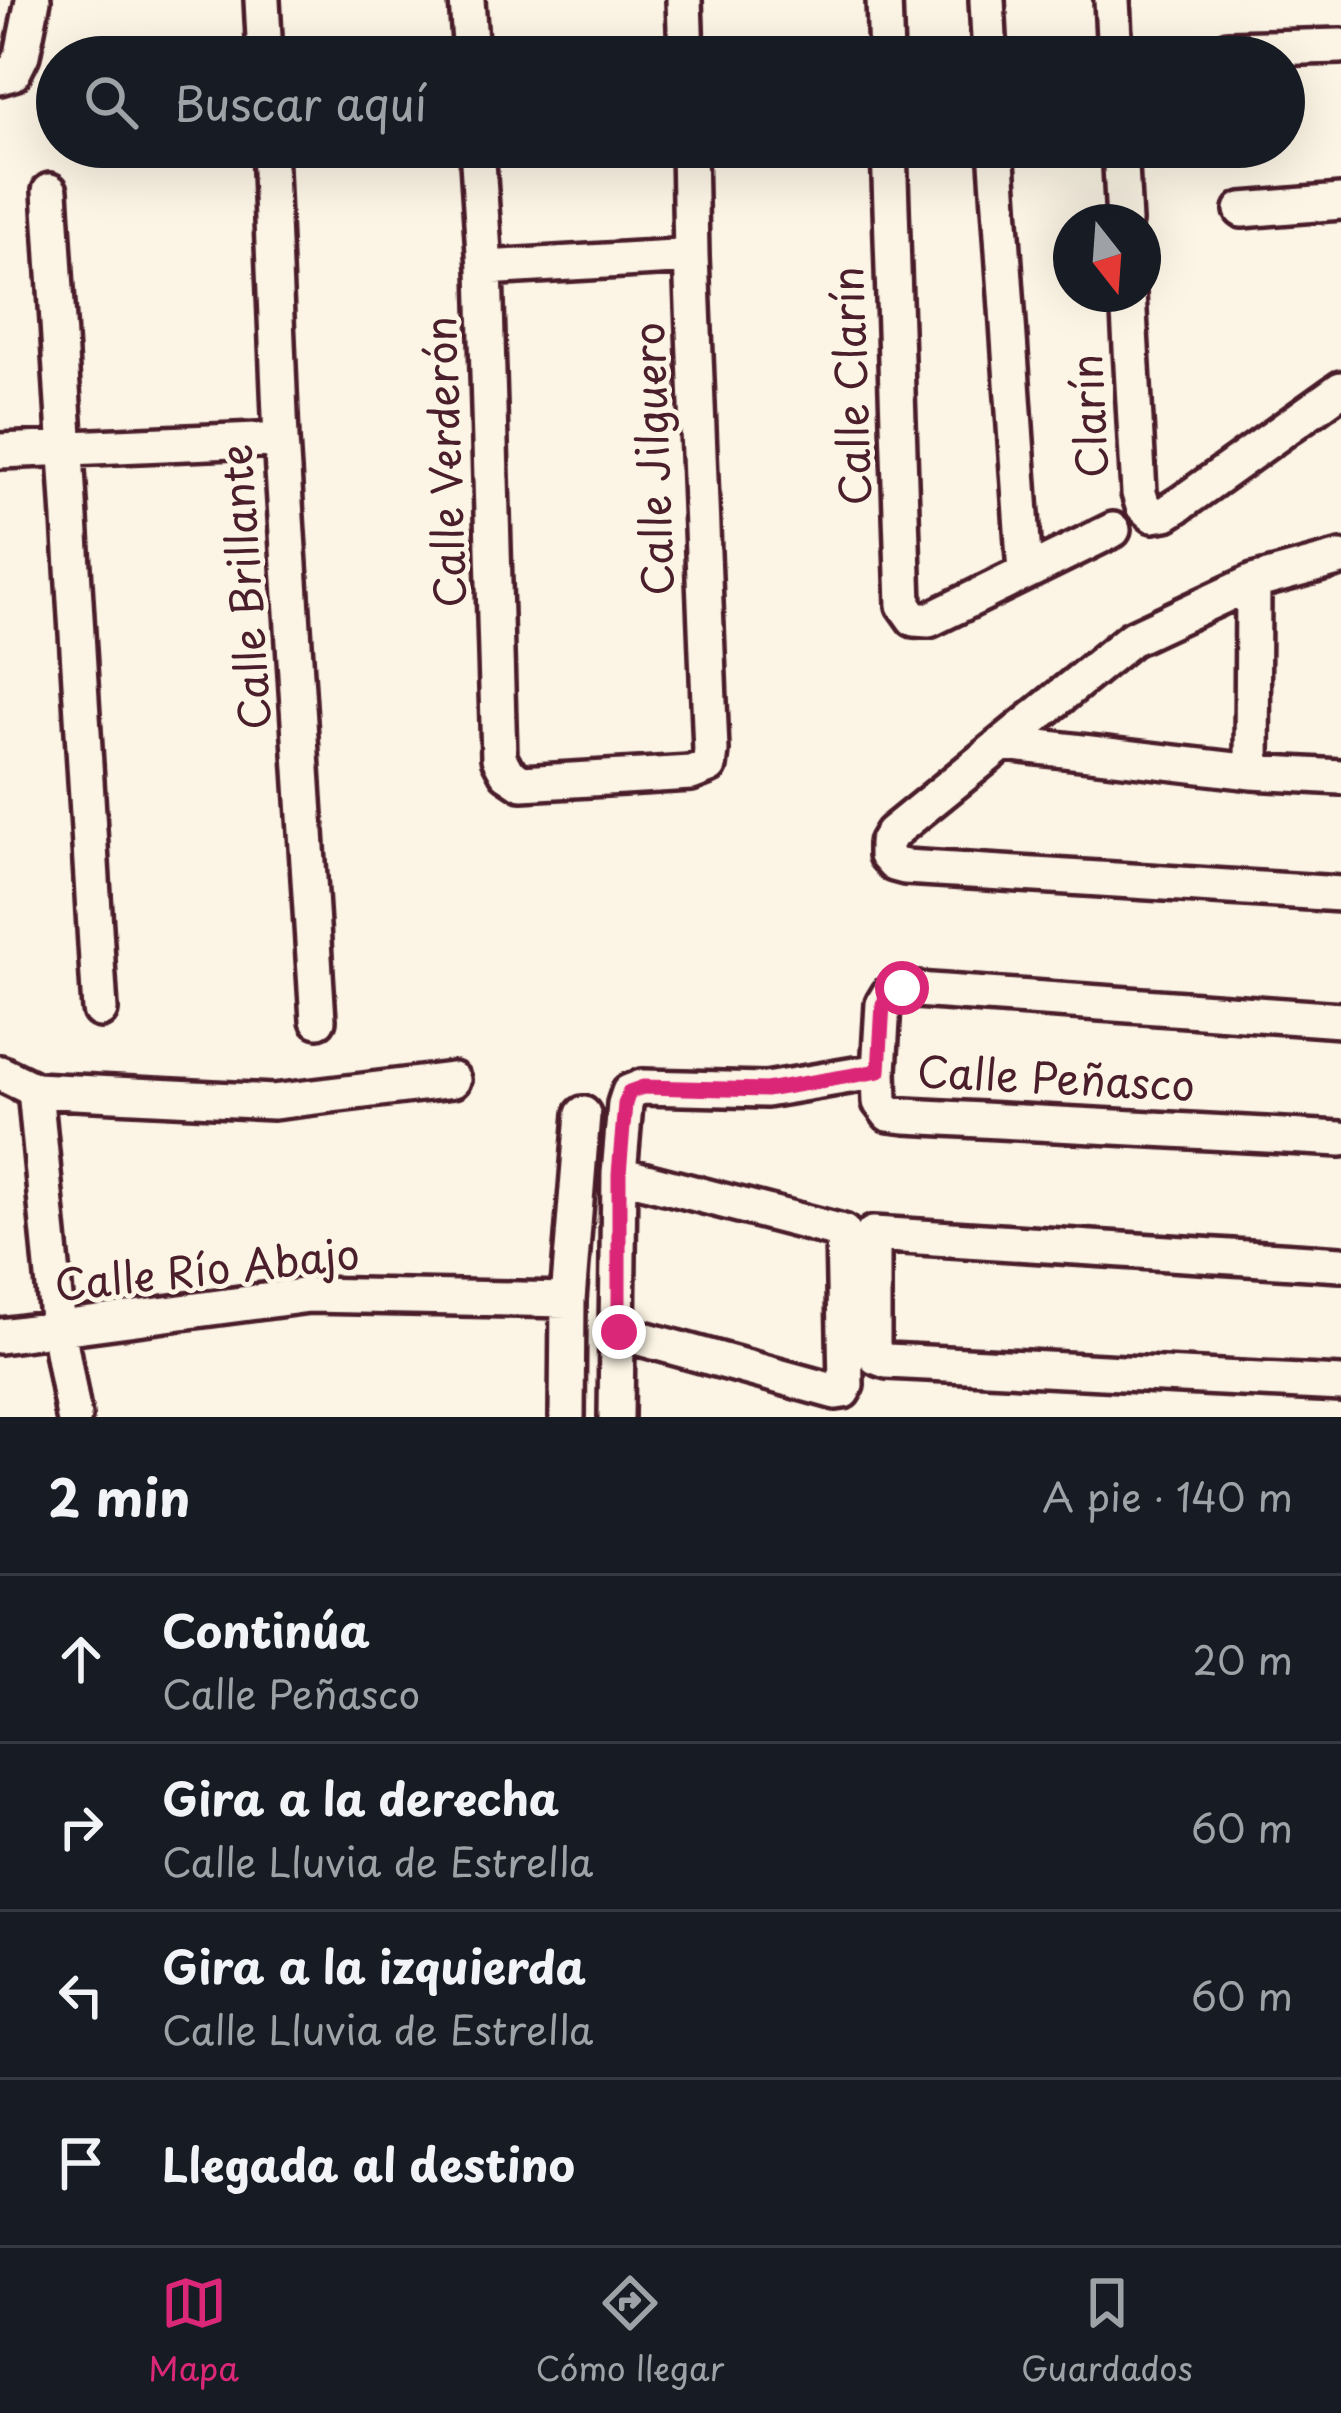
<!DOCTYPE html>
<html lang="es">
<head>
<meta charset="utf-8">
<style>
	:root { --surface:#171b24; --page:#242831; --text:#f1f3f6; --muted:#9ea1a6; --line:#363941; --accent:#db2777 }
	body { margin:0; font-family:"Playpen Sans",sans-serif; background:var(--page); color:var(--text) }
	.compass { position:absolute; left:1053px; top:204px; width:108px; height:108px; border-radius:50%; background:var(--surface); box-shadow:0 12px 48px #0002; rotate:163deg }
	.stop { position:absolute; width:36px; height:36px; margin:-27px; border:9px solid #db2777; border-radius:50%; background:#fff }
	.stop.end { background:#db2777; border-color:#fff; box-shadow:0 3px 12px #0008 }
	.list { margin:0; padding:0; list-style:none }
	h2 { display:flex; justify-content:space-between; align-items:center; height:156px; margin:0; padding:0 48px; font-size:51px }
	h2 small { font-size:39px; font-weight:400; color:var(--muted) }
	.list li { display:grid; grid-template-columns:78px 1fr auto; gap:36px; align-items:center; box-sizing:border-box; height:168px; padding:0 48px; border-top:3px solid var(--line) }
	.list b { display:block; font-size:45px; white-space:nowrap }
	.list p { margin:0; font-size:39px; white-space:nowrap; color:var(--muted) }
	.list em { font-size:39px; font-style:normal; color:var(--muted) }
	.icon { flex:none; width:66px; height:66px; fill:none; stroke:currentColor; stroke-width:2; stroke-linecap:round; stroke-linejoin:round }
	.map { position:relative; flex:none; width:1341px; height:1417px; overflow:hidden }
	.search { position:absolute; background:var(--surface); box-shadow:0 12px 48px #0002; left:36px; right:36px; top:36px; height:132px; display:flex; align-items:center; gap:30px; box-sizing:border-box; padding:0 42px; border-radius:66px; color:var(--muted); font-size:45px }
	.sheet { height:828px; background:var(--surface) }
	nav { display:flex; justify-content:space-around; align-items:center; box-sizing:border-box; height:168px; border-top:3px solid var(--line); background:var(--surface); font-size:33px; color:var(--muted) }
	nav a { display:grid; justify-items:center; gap:6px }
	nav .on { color:var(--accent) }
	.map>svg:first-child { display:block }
</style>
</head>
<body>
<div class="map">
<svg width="1341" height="1417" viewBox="0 0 1341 1417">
	<rect width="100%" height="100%" fill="#fcf5e5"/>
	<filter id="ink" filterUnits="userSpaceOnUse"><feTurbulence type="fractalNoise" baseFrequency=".00833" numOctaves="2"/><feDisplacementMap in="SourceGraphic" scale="24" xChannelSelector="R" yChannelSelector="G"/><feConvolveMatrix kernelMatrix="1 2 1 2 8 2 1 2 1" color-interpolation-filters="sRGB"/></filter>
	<g filter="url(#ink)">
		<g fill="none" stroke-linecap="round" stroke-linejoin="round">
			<g stroke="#4a1f2b" stroke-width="42">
				<path id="street" d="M262,0L265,57
					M467,0L471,57
					M684,0L686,57
					M884,0L886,57
					M987,0L990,57
					M1112,0L1115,57
					M1228,49L1341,46
					M0,77L13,73L22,55L33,0
					M269,147L281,439L318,1020
					M477,147L485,268L499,758L507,773L522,783L691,773L709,766L711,751L691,256L689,147
					M889,147L904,605L914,619L929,620L1113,530
					M996,147L1025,573
					M1120,147L1124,222
					M50,191L100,1010
					M1242,210L1341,202
					M485,268L691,256
					M1128,294L1139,493L1143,506L1153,515L1166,513L1180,504L1341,389
					M0,451L281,439
					M1341,558L1253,582L1131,639L892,833L886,843V855L894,864L905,867L1341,894
					M1005,743L1252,772L1341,777
					M1252,772L1253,582
					M1341,1020L902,989L889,994L883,1004L879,1071L880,1102L889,1114L906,1116L1341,1139
					M0,1073L35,1090L273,1102L453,1080
					M35,1090L58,1329L74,1417
					M1341,1264L873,1234V1345L876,1357L887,1361L1341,1384
					M618,1332L836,1392L843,1391L846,1385L843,1232L619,1174
					M0,1336L309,1295L568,1300
					M567,1417L568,1300L583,1114
					M616,1417L619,1174L625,1104L629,1092L642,1087L766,1090L879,1071"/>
			</g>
			<use href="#street" stroke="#fcf5e5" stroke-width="33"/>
		</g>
	</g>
	<g fill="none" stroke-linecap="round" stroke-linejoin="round" filter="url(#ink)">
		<path stroke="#db2777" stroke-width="15" d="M619,1332V1174L625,1104L629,1092L643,1087L766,1090L879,1071L883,1004L889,994L902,988"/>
	</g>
	<g text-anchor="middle" stroke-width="10" stroke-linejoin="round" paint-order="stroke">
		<g font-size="42" fill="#4a1f2b" stroke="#fcf5e5">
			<text transform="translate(852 386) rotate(-92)" y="15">Calle Clarín</text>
			<text transform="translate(1090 416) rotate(-93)" y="15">Clarín</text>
			<text transform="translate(654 459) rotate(-92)" y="15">Calle Jilguero</text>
			<text transform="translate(446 462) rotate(-92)" y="15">Calle Verderón</text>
			<text transform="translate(246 587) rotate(-94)" y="15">Calle Brillante</text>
			<text transform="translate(1056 1079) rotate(3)" y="15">Calle Peñasco</text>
			<text transform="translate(207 1270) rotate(-6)" y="15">Calle Río Abajo</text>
		</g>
	</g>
</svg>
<svg class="compass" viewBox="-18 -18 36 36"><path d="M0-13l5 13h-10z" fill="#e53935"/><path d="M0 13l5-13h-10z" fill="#9ea1a6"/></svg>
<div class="stop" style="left:902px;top:988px"></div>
<div class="stop end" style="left:619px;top:1332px"></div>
<div class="search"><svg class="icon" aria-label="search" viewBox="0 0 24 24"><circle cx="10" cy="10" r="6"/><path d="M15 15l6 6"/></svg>Buscar aquí</div>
</div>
<section class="sheet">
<h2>2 min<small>A pie · 140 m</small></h2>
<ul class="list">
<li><svg class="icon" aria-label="ahead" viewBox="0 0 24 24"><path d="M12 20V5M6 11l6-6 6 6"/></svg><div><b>Continúa</b><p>Calle Peñasco</p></div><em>20 m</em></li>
<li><svg class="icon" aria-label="right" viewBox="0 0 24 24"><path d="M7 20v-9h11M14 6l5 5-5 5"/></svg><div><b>Gira a la derecha</b><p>Calle Lluvia de Estrella</p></div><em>60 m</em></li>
<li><svg class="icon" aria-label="left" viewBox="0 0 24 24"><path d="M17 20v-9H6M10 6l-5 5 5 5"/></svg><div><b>Gira a la izquierda</b><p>Calle Lluvia de Estrella</p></div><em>60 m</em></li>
<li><svg class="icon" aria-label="arrive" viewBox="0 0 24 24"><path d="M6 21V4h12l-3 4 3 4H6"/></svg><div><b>Llegada al destino</b></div></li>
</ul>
</section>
<nav>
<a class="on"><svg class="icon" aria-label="map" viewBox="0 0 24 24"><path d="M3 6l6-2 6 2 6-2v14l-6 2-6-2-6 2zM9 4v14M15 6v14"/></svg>Mapa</a>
<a><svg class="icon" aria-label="directions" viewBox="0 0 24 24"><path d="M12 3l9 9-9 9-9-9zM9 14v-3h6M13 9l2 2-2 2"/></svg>Cómo llegar</a>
<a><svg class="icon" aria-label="saved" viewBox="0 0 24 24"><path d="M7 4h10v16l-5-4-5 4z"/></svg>Guardados</a>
</nav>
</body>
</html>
